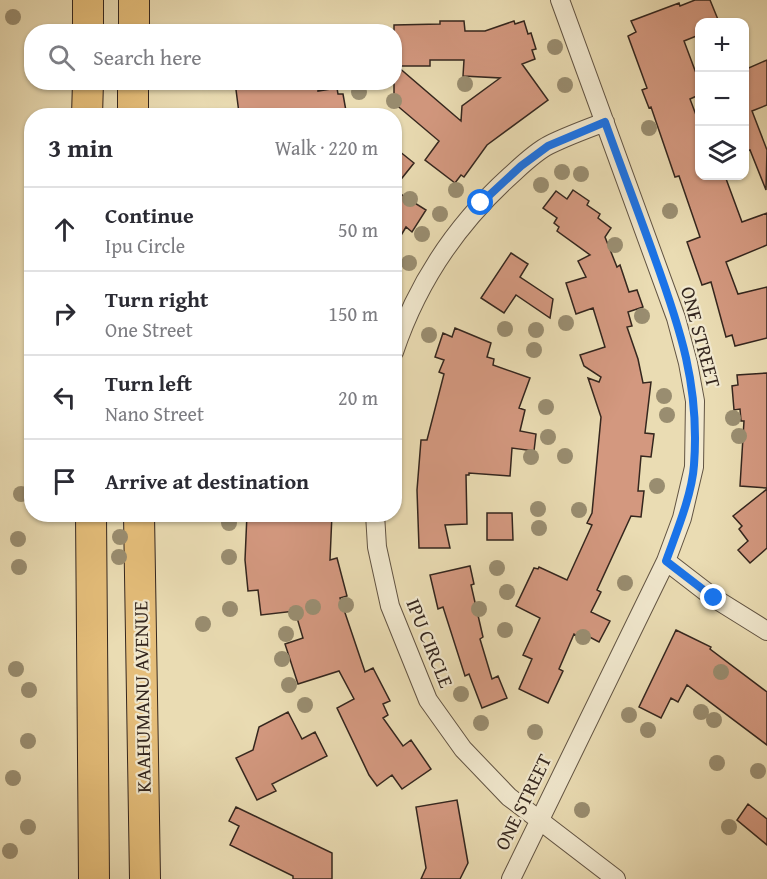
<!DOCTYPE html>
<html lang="en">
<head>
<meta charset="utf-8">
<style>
	:root { --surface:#fff; --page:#f2f2f3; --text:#2b2b33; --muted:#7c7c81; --line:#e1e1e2 }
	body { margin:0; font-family:"Gentium Book Plus",serif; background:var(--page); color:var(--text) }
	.controls { position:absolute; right:18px; top:18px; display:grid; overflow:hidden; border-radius:12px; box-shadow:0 2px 4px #0004 }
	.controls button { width:54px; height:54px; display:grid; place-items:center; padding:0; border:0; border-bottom:2px solid var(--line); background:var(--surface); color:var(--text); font:30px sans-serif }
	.stop { position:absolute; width:18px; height:18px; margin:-14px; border:4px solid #1a73e8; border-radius:50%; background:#fff }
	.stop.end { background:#1a73e8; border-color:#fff; box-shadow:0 2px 6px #0008 }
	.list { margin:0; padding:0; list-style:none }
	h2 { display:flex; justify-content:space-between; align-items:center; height:78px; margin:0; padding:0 24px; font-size:26px }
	h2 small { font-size:20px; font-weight:400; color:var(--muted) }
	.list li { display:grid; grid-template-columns:39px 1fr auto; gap:18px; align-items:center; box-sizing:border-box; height:84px; padding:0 24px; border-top:2px solid var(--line) }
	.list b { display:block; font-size:22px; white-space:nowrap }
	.list p { margin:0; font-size:20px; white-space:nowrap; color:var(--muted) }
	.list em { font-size:20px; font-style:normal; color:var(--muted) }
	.icon { flex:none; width:33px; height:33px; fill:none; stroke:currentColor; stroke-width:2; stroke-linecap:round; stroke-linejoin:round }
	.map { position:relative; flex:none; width:767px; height:879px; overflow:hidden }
	.search { position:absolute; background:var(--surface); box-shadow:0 2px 4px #0004; left:24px; top:24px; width:378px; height:66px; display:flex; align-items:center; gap:15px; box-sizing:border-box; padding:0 21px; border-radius:24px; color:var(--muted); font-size:22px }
	.panel { position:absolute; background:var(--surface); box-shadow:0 2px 4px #0004; left:24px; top:108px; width:378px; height:414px; border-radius:24px }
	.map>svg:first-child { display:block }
</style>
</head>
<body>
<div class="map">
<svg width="767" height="879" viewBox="0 0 767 879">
	<rect width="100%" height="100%" fill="#eadcb3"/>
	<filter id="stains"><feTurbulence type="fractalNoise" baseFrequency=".00333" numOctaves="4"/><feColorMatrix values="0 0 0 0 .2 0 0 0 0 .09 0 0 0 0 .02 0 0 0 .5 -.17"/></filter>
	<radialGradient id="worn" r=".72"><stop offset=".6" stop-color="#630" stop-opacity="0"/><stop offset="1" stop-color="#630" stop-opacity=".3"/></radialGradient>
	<path fill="#d3987f" stroke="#34261e" stroke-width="1.5" fill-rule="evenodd" d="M695,0H710L719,22H699V35L684,41L696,73L699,72V95L690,99L699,123V176H725L742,222L767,213V245L726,262L738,294L767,287V338L735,346L732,335L726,337L711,282L702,285L687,242L700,237L679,176L675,177L651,107L649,108L642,90L647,88L628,36L636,32L631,21L679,3L680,6Z
		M440,21H464L465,31H485L514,21L515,24L524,21L528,34L531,33L536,49L532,50L535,59L522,64L548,100L487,145L464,177L461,175L455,183L425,160L439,141L394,103V25L440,24ZM430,60H464L463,76L500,78L462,106L461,121L397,66H430Z
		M767,60V105L752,111L767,150L766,190L750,150L744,152V70Z
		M235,82H318V91L337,88L338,94H343L346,111L337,113L338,116H301L300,109L267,113L266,111L255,113V111L239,113Z
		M394,147L414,163L394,188Z
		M394,190L426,210L412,232L406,227L394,247Z
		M573,190L589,201L587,205L600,214L598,218L611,228L605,237L617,267L620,265L629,292L637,290L643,307L628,312L632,326L627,327L638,359L643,383L651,382L645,433L654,434L651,457L641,456L638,491H644L641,517L631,516L597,590L601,592L591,612L610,621L599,642L582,633L579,637L574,634L559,669L563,671L548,703L519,689L532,659L523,655L540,618L516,606L534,568L538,569L539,567L567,580L592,525L587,523L592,513L601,417L588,378L599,382L601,377L584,366L580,355L605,347L593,308L576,314L566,283L586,277L578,261L590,255L557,231L559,227L554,223L557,218L543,208L556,191L567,199Z
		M511,253L528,264L520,277L553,299L550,318L516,295L504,313L481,298Z
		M455,328L491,343L487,357L494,359L493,365L530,378L519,408L525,410L520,431L536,434L534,451L512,448L510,476L469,473V475H466L467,524L445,525L450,548H419L417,490L421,440H427L444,374L439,372L444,360L435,357L443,333L452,337Z
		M767,373V488L740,486L744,421H741L740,409L734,410L732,386L738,385L737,375Z
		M767,489V548L750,563L738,550L748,541L739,529L742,526L733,516Z
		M487,513H512L513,540H487Z
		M247,514H332L330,560L337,558L347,596L340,598L365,672L373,668L390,701L383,704L388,715L383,718L403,746L411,740L431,769L402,789L392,775L377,786L369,775L337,708L354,699L339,671L298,684L285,644L303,638L295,611L261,615L258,590L248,591L245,560Z
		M470,566L474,584L471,585L483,637L480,639L492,679L498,676L507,698L482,708L469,674L465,676L443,607L438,609L430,575Z
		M676,630L711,647L710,649L767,692V745L687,685L678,702L671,698L661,718L639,707Z
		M288,712L302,739L315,732L327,756L272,784L276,791L257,800L236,758L253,750L259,727Z
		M457,800L468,863L460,879H421L426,868L416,807Z
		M748,804L767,819V845L737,820Z
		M236,807L332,853V879H293V876L230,845L239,826L229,821Z"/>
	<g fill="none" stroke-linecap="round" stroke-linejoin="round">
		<g stroke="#625443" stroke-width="20">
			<path id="street" d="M394,352C417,283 456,225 510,176C521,166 535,152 549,145C567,136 586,129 605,122
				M375,514L377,547L390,606L428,700L463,749L509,797L616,879
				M666,561L714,598L767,631
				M511,879L666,561L682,518L694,467L695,401L688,363L676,318L560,0"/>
		</g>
		<g stroke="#34261e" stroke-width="32">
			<path id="primary" d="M88,32V0
				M134,32V0
				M87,116L88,82
				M133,116V82
				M91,514L94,879
				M139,514L145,879"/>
		</g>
		<use href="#street" stroke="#f1e8ce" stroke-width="18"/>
		<use href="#primary" stroke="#e5be7a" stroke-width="30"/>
	</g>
	<g fill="#998d70">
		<circle cx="13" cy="17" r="8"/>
		<circle cx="555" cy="47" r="8"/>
		<circle cx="465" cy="84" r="8"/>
		<circle cx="565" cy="85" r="8"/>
		<circle cx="359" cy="92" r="8"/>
		<circle cx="394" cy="101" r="8"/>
		<circle cx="649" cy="128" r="8"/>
		<circle cx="562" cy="172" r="8"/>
		<circle cx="581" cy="174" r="8"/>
		<circle cx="541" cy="185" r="8"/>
		<circle cx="456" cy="190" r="8"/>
		<circle cx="410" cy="199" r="8"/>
		<circle cx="670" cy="211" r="8"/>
		<circle cx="440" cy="214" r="8"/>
		<circle cx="422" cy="234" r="8"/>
		<circle cx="615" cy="245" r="8"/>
		<circle cx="409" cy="263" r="8"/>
		<circle cx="642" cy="316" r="8"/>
		<circle cx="566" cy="323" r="8"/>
		<circle cx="505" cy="329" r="8"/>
		<circle cx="536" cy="330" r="8"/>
		<circle cx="429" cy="335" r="8"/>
		<circle cx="534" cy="350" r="8"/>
		<circle cx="664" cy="396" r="8"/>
		<circle cx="546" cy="407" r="8"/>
		<circle cx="667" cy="415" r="8"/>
		<circle cx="733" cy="418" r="8"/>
		<circle cx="739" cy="436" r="8"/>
		<circle cx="548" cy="437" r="8"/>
		<circle cx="565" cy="456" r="8"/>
		<circle cx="531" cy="457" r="8"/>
		<circle cx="657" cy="486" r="8"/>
		<circle cx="21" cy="494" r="8"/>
		<circle cx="538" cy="509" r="8"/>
		<circle cx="579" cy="510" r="8"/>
		<circle cx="229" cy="523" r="8"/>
		<circle cx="539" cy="528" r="8"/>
		<circle cx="120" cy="537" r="8"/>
		<circle cx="18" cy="539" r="8"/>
		<circle cx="119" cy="557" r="8"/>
		<circle cx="229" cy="557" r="8"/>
		<circle cx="19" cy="567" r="8"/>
		<circle cx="497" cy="568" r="8"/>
		<circle cx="625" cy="583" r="8"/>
		<circle cx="507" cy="592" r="8"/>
		<circle cx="346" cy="605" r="8"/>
		<circle cx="313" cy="607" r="8"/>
		<circle cx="230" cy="609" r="8"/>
		<circle cx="479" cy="609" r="8"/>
		<circle cx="296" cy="613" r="8"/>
		<circle cx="203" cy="624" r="8"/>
		<circle cx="505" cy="630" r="8"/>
		<circle cx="286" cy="634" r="8"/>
		<circle cx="583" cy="637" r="8"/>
		<circle cx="282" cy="659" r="8"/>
		<circle cx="16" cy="669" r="8"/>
		<circle cx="721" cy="672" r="8"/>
		<circle cx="289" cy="685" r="8"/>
		<circle cx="29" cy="690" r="8"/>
		<circle cx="461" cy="694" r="8"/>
		<circle cx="305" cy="705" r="8"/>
		<circle cx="701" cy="712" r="8"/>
		<circle cx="629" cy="715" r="8"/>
		<circle cx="714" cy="720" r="8"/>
		<circle cx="481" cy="723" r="8"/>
		<circle cx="648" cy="730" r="8"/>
		<circle cx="535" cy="732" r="8"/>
		<circle cx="28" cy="741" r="8"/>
		<circle cx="717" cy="763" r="8"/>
		<circle cx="758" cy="771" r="8"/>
		<circle cx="13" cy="778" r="8"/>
		<circle cx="582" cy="810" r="8"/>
		<circle cx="28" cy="827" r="8"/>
		<circle cx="729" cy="827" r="8"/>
		<circle cx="10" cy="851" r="8"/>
	</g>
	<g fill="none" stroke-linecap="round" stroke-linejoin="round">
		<path stroke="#1a73e8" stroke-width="8" d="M481,203L521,166L548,146L605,122C621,167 638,211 654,256C680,328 700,386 694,465C692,495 676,533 666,561L714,598"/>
	</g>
	<g text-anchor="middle" stroke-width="4.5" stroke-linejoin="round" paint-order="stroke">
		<g font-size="20" fill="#34261e" stroke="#f1e8ce">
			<text transform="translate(701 337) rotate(75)" y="7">ONE STREET</text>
			<text transform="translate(430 643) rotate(68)" y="7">IPU CIRCLE</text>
			<text transform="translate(142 697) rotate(-91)" y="7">KAAHUMANU AVENUE</text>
			<text transform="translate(523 802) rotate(-64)" y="7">ONE STREET</text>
		</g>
	</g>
	<rect width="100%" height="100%" filter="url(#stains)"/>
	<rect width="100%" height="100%" fill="url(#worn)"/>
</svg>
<div class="controls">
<button>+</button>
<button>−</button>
<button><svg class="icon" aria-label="layers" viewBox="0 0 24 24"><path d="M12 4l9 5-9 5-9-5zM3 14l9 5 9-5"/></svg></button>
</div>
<div class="stop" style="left:481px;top:203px"></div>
<div class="stop end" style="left:714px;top:598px"></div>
<div class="search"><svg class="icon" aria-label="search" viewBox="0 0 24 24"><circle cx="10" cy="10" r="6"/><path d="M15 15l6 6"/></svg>Search here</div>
<section class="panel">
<h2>3 min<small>Walk · 220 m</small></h2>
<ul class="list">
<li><svg class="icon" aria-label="ahead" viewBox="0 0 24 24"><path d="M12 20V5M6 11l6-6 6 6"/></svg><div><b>Continue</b><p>Ipu Circle</p></div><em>50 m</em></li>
<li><svg class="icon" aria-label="right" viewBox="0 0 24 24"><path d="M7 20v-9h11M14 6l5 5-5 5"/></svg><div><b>Turn right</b><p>One Street</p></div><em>150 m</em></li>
<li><svg class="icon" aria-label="left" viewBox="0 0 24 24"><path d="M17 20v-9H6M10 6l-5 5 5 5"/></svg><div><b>Turn left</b><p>Nano Street</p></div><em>20 m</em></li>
<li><svg class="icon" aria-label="arrive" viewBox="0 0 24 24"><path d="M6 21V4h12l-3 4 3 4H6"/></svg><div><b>Arrive at destination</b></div></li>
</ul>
</section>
</div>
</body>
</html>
